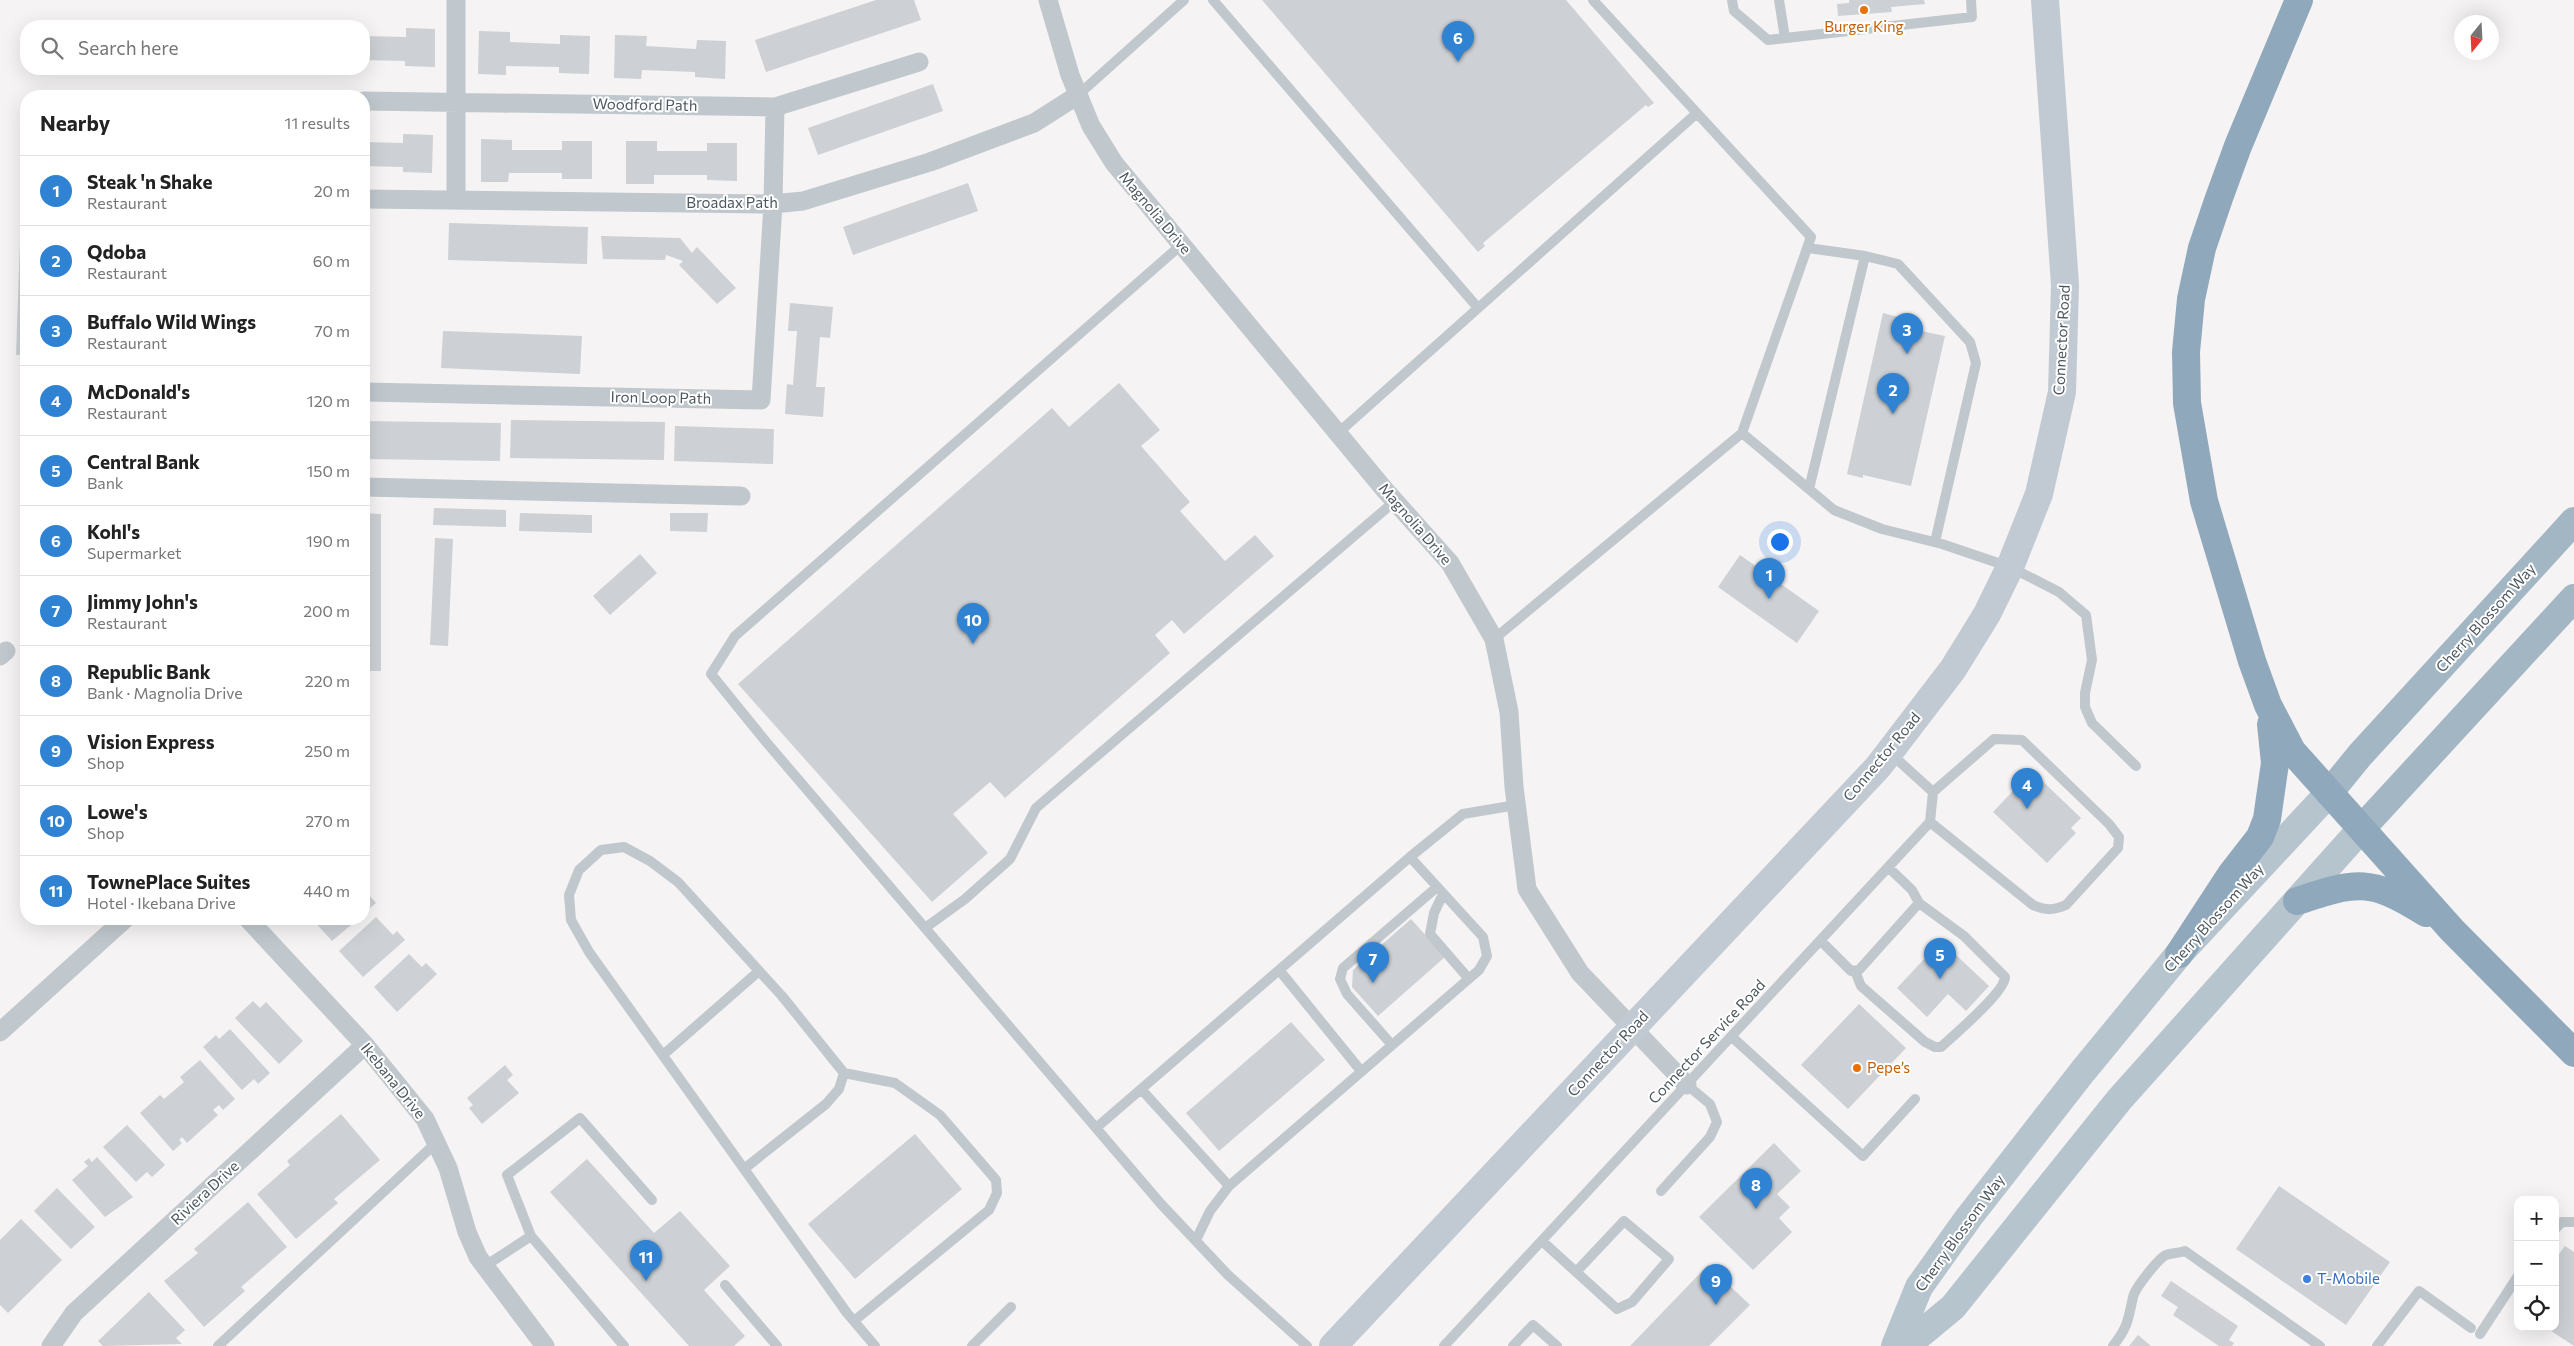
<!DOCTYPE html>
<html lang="en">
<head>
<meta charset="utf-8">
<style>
	:root { --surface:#fff; --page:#f6f6f6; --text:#222; --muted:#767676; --line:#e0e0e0; --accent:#2f83d2 }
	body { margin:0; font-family:Commissioner,sans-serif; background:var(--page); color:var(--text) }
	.controls { position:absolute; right:15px; bottom:15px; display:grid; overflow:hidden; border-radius:10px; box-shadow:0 5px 20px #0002 }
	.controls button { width:45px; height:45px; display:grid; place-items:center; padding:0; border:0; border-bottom:1px solid var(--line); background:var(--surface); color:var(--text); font:25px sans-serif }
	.compass { position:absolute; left:2454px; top:15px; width:45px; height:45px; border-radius:50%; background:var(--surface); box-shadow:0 5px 20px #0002; rotate:198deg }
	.you { position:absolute; left:1779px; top:541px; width:18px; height:18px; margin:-12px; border:4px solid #fff; border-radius:50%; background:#1a73e8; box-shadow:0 0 0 8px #1a73e833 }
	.badge { display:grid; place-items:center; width:32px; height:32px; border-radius:50%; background:var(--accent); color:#fff; font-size:16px; font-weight:700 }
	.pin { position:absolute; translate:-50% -41px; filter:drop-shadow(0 1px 2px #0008) }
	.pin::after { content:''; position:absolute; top:26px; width:18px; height:15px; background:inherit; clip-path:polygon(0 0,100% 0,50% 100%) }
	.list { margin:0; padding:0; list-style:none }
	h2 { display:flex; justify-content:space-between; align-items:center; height:65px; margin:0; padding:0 20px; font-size:21px }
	h2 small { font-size:16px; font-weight:400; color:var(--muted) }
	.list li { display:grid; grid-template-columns:32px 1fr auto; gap:15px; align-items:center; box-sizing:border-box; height:70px; padding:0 20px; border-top:1px solid var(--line) }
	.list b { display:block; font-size:19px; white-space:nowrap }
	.list p { margin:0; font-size:16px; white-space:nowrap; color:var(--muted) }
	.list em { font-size:16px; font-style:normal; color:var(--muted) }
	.icon { flex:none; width:28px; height:28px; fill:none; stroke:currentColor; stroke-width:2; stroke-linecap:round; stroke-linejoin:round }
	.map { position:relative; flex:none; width:2574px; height:1346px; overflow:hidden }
	.search { position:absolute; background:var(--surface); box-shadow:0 5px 20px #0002; left:20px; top:20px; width:350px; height:55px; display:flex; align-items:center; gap:12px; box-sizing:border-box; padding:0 18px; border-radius:20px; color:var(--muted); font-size:19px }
	.panel { position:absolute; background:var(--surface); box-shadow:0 5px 20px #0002; left:20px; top:90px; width:350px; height:835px; border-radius:20px }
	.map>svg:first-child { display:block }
</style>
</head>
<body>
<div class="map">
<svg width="2574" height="1346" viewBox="0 0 2574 1346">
	<rect width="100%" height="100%" fill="#f5f3f3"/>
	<path fill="#cdd0d4" d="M876,0H914L921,20L766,72L755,40Z
		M1262,0H1566L1654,103L1648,107L1646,105L1483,243L1485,246L1478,252Z
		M1849,0H1924L1925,4L1891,7L1892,12L1838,16L1837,4L1849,3Z
		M144,23L261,25V26H144Z
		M406,28L435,29V67L405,66V61L364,60V36L406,37Z
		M479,31L510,32V42L560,44V35L590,36L589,74L559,73V67L506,66V75L478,74Z
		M615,35L647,36L646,46L696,49L697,40L726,41L725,79L695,77V72L642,70L641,79L614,78Z
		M933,84L943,111L818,155L808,128Z
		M403,134L433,135L432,173L403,172V167L364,166V142L403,143Z
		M481,139L512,140V150H562V141H592V179H562V173H509L508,182H481Z
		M626,141H657V151H707V143H737V181L707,180V175H654V184H626Z
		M968,183L978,211L853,255L843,227Z
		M449,223L588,227L587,264L448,260Z
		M601,236L680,238L692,253L697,247L736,288L717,304L679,265L683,261L666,255L665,260L603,259Z
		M20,242H26V355H16Z
		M790,303L833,307L830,338L820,337L816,387H825L823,417L785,414L787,384L793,385L797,331H788Z
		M1883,313L1898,317L1911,329L1945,336L1911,486L1863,475V478L1847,474Z
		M443,331L582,336L580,374L441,368Z
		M1119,383L1160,430L1141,446L1190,502L1180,511L1225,561L1255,535L1274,556L1184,634L1172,620L1155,635L1170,653L1005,798L990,782L953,814L988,853L932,902L738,684L1052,408L1069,427Z
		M511,420L665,422L664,460L510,458Z
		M364,421L501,423L500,461L364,459Z
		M675,426L774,429L773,464L674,461Z
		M434,508L506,510V527L433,525Z
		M364,513L381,514V671H364Z
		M520,513L592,515V533L519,531Z
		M670,513H708L707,532L670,531Z
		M435,538L453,539L448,646L430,645Z
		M640,554L657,573L610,615L593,596Z
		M1740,555L1819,611L1797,643L1718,587Z
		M2035,774L2081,818L2071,828L2076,833L2047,863L1993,812L2027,776L2030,779Z
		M364,889L376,903L364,913Z
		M376,917L393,935L397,931L405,940L363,977L339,951Z
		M312,919H358L332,941Z
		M1411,919L1445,957L1378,1016L1352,987L1353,970Z
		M1941,941L1989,986L1966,1011L1948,994L1927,1017L1897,988Z
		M409,954L422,967L426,963L437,974L397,1012L374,987Z
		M253,1001L260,1008L266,1002L303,1041L279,1064L235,1018Z
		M1859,1004L1906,1048L1848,1109L1801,1065Z
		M1291,1022L1325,1060L1219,1151L1186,1113Z
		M230,1029L270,1073L258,1084L254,1079L242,1090L203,1047L216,1035L219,1039Z
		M200,1060L235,1099L223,1110L219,1105L213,1110L218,1115L187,1143L182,1137L179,1140L182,1143L173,1151L140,1113L160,1095L164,1099L184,1082L180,1077Z
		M505,1065L513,1075L507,1080L519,1093L482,1124L469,1108L473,1105L467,1098Z
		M341,1114L380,1160L334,1199L338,1203L296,1239L257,1194L290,1165L287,1161Z
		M127,1125L165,1165L152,1177L147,1172L136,1182L103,1147Z
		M915,1134L962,1189L855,1279L808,1224Z
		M1774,1143L1801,1171L1777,1194L1790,1207L1779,1218L1792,1232L1753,1270L1699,1217Z
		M97,1157L133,1197L105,1217L72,1180L88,1166L84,1162L89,1158L92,1162Z
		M587,1159L654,1233L680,1211L730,1266L704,1290L745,1336L734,1346H689L550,1192Z
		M2279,1186L2390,1262L2346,1325L2236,1249Z
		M57,1188L95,1227L71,1249L34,1211Z
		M248,1202L287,1247L241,1287L245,1291L204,1327L164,1281L198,1253L194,1249Z
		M21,1219L62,1260L8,1313L0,1305V1240Z
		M2565,1246L2574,1252V1346L2545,1327H2555V1259Z
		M1708,1265L1750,1305L1709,1346H1630Z
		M2171,1281L2238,1326L2229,1340L2234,1343L2232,1346H2219L2173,1315L2178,1307L2161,1296Z
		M149,1292L185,1330L176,1338L182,1344L103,1346L98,1341Z
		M2138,1335L2151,1346H2129Z"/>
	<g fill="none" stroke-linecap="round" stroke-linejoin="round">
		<path stroke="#c0c8cd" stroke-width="10" d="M1213,0L1478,308
			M1732,0L1734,11L1768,40L1972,17L1971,0
			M1779,0L1785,38
			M1078,95L1184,0
			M1181,245L735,636L711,674L767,743L1161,1204L1228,1275L1307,1346
			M1808,248L1865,256L1898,264L1970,342L1976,363L1935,542
			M1338,433L1697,113
			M1742,433L1834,510L1882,529L1942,544L2010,567L2059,592L2086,615L2092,660L2085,693V707L2092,723L2136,766
			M1809,489L1865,256
			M1494,639L1742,433L1811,237L1593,0
			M1930,822L2033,905C2046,911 2054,910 2066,905L2118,848L2119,837L2109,824L2022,740L1994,739L1933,792
			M1443,894L1434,913L1430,934L1469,979
			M925,928L965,899L1010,859L1036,808L1395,501
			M1821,941L1851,971L1859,970L1919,903L1912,890L1889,868
			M1280,971L1361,1071
			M1855,971L1861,986L1925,1042L1935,1047H1941C1954,1035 2005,992 2005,977L1964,936L1919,903
			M1732,1037L1863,1156L1915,1099
			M1392,1045L1347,994L1340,979L1343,968L1437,887
			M663,1055L759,971
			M844,1073L895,1083L940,1115L996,1180L997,1193L989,1210L854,1321
			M1141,1089L1229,1186
			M1096,1128L1410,857L1463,814L1516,805
			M744,1169L826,1104L839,1089L844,1073L782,996L678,882L650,861L624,847L601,850L579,870L569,895L571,920L589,952L847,1313L875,1346
			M1661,1191L1710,1137L1717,1122L1710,1104L1687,1085
			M2555,1229L2562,1222H2574
			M1196,1240L1210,1211L1229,1186L1479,970L1487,956L1483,937L1410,857
			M1542,1241L1617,1309L1632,1302L1669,1259L1624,1221L1576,1272
			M485,1266L531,1236
			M725,1285L777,1346
			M2480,1334L2518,1276
			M218,1346L437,1142
			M624,1346L531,1236L507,1175L580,1118L652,1200
			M972,1346L1011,1307
			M1444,1346L1930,822L1933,792L1890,753
			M1513,1346L1533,1325L1557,1346
			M2113,1346C2128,1327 2128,1320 2133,1297C2135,1288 2158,1259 2166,1255C2172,1253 2179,1253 2185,1251L2320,1346
			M2377,1346L2419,1291L2471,1328"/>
		<path stroke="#c0c8cd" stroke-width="19" d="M1048,0L1070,75L1091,126L1114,163L1384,489L1450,563L1494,639L1509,712L1514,787L1527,889L1580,973L1687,1085
			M364,101L775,107L919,62
			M364,199L773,204L803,201L930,162L1034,123L1078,95
			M456,199V0
			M364,392L761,400L773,204L775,107
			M364,487L741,496
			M0,656L6,651
			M248,919L365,1045L425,1119L448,1168L467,1232L478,1257L545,1346
			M0,1032L125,919
			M51,1346L74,1313L365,1045"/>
		<path stroke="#c1cad2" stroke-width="28" d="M1333,1346L1878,767L1953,669L1987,614L2010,567L2039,494L2062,392L2065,285L2045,0"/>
		<path stroke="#b6c4ce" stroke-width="28" d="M1895,1346L1919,1287L1969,1217L2083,1071L2179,954L2329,793
			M1906,1346L1953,1307L2119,1100L2362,828"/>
		<path stroke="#a3b6c4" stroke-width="28" d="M2329,793L2360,755L2574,521
			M2362,828L2574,598"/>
		<path stroke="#90a8bb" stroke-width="28" d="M2299,0L2238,146L2219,198L2202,248L2191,299L2186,352L2187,403L2204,501L2252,661L2268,705L2292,751L2452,930L2574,1053
			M2297,901C2357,881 2371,878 2426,913
			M2179,954L2232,873L2260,837L2267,819L2275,763L2271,724"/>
	</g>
	<g fill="#e8710a" stroke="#fff" stroke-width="2">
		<circle cx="1864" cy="10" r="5"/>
		<circle cx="1857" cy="1068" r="5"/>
	</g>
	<circle fill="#3f7fe0" stroke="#fff" stroke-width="2" cx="2307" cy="1279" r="5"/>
	<g text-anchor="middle" stroke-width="4" stroke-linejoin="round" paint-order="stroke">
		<g font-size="15" fill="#c56008" stroke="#fff">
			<text x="1864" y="32">Burger King</text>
			<text x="1867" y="1073" text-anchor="start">Pepe’s</text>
		</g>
		<g font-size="15" fill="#4c575e" stroke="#fff">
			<text transform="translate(645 105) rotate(1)" y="5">Woodford Path</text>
			<text x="732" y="208">Broadax Path</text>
			<text transform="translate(1155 213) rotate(50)" y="5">Magnolia Drive</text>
			<text transform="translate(2062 340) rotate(-87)" y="5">Connector Road</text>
			<text transform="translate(661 398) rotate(1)" y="5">Iron Loop Path</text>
			<text transform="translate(1415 524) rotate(49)" y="5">Magnolia Drive</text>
			<text transform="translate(2486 618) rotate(-48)" y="5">Cherry Blossom Way</text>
			<text transform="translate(1882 757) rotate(-50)" y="5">Connector Road</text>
			<text transform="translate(2214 918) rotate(-48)" y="5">Cherry Blossom Way</text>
			<text transform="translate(1707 1042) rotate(-47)" y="5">Connector Service Road</text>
			<text transform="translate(1608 1054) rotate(-47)" y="5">Connector Road</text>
			<text transform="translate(393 1081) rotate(51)" y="5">Ikebana Drive</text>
			<text transform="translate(205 1193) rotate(-43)" y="5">Riviera Drive</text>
			<text transform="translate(1960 1233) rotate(-54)" y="5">Cherry Blossom Way</text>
		</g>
		<g font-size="15" fill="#366cbe" stroke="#fff" text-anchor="start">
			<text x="2317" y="1284">T-Mobile</text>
		</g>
	</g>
</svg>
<div class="controls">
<button>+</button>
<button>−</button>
<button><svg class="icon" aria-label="locate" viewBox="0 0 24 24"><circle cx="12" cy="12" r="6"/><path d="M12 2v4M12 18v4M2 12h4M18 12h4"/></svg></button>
</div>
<svg class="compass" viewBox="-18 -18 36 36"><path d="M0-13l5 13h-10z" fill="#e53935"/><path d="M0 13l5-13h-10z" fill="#767676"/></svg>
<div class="you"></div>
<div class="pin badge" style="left:1769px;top:599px">1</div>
<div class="pin badge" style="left:1893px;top:414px">2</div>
<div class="pin badge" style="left:1907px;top:354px">3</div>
<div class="pin badge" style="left:2027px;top:809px">4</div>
<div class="pin badge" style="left:1940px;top:979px">5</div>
<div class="pin badge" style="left:1458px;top:62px">6</div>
<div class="pin badge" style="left:1373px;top:983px">7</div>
<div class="pin badge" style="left:1756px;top:1209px">8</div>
<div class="pin badge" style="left:1716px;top:1305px">9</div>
<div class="pin badge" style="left:973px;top:644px">10</div>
<div class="pin badge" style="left:646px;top:1281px">11</div>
<div class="search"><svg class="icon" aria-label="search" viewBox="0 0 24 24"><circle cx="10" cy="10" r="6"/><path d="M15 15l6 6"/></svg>Search here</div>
<section class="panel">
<h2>Nearby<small>11 results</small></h2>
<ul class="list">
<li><span class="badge">1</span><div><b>Steak 'n Shake</b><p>Restaurant</p></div><em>20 m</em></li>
<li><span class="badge">2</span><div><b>Qdoba</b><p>Restaurant</p></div><em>60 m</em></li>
<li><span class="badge">3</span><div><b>Buffalo Wild Wings</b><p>Restaurant</p></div><em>70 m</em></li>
<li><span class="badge">4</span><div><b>McDonald's</b><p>Restaurant</p></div><em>120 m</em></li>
<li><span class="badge">5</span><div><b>Central Bank</b><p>Bank</p></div><em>150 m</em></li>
<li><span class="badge">6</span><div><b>Kohl's</b><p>Supermarket</p></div><em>190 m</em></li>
<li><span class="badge">7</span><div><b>Jimmy John's</b><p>Restaurant</p></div><em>200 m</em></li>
<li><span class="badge">8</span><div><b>Republic Bank</b><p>Bank · Magnolia Drive</p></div><em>220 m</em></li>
<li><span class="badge">9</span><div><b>Vision Express</b><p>Shop</p></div><em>250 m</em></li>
<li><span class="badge">10</span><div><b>Lowe's</b><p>Shop</p></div><em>270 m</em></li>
<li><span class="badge">11</span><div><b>TownePlace Suites</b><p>Hotel · Ikebana Drive</p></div><em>440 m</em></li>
</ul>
</section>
</div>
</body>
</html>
